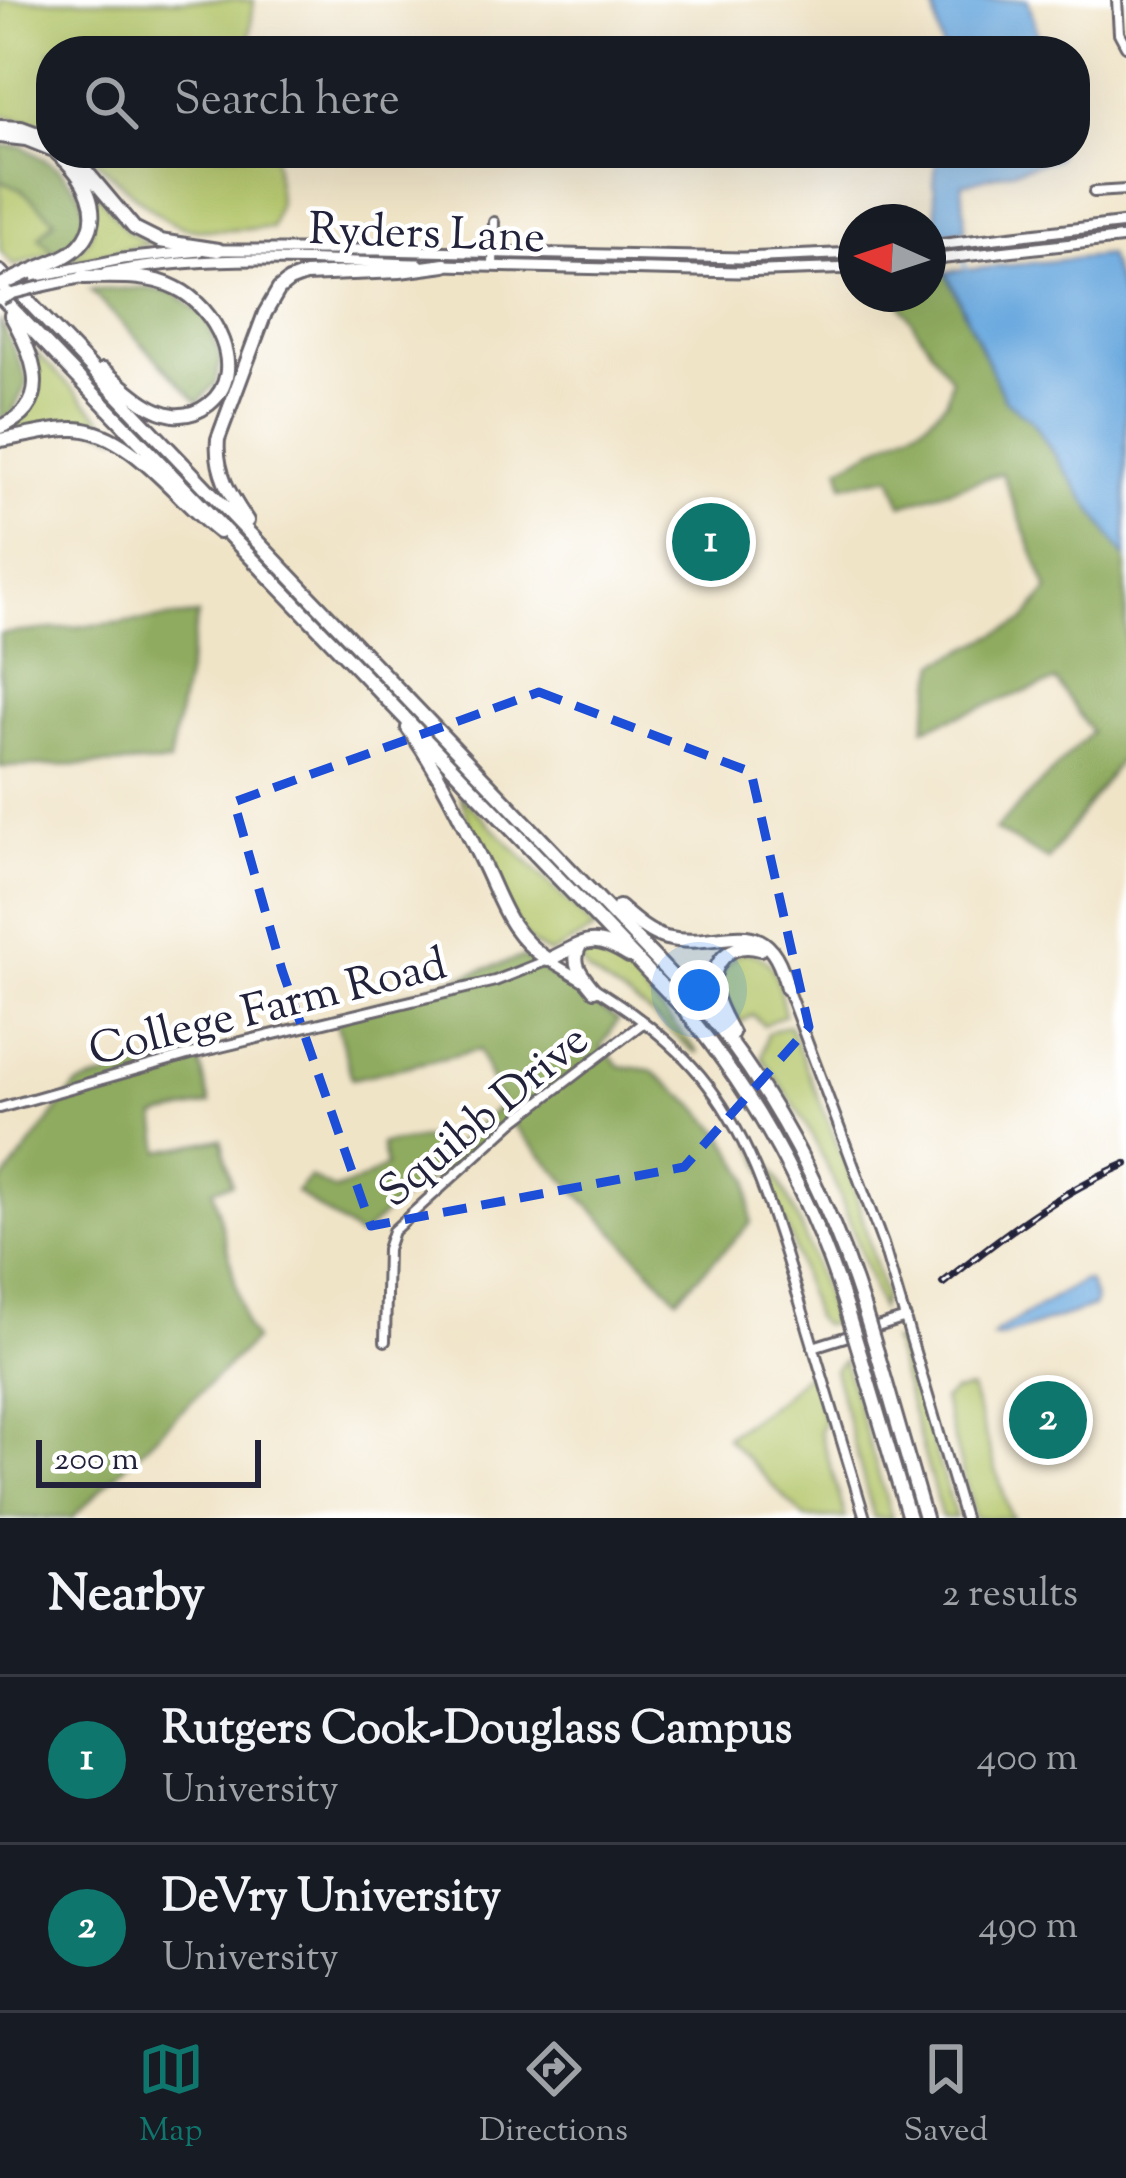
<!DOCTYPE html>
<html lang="en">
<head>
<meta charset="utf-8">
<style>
	:root { --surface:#171b24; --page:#20242c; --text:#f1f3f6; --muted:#9ea1a6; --line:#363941; --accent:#0f766e }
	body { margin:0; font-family:"Sorts Mill Goudy",serif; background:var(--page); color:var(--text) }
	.compass { position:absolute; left:838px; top:204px; width:108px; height:108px; border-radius:50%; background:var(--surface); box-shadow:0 12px 48px #0002; rotate:273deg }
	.scale { position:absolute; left:36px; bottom:30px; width:225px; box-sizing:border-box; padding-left:12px; border:6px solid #22223b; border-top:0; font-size:33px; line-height:42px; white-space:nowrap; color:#22223b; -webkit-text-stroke:9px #fff; paint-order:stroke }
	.you { position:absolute; left:699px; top:990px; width:42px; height:42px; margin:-30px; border:9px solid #fff; border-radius:50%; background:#1a73e8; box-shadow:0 0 0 18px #1a73e833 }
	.badge { display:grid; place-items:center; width:78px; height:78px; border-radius:50%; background:var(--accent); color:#fff; font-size:39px; font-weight:700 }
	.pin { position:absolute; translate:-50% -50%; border:6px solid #fff; box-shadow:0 3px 12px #0006 }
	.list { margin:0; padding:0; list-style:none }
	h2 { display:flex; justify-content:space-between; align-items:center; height:156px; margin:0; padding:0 48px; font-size:51px }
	h2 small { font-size:39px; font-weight:400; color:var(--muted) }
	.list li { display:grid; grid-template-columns:78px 1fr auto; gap:36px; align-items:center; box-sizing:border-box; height:168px; padding:0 48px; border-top:3px solid var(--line) }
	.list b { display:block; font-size:45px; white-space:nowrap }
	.list p { margin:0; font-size:39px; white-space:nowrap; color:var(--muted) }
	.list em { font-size:39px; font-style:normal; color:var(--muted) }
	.icon { flex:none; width:66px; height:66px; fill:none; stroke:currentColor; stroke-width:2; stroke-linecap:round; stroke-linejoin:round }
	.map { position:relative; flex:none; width:1126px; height:1518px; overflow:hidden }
	.search { position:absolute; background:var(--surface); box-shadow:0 12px 48px #0002; left:36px; right:36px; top:36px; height:132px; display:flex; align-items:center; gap:30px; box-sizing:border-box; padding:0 42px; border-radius:48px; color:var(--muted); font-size:45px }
	.sheet { height:492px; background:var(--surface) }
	nav { display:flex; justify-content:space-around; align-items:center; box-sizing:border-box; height:168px; border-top:3px solid var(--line); background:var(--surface); font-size:33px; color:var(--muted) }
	nav a { display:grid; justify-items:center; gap:6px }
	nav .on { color:var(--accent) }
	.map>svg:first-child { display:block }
</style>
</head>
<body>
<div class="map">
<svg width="1126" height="1518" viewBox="0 0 1126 1518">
	<rect width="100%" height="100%" fill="#fff"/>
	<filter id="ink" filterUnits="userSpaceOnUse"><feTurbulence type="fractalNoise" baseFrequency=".00833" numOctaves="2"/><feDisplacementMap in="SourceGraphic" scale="24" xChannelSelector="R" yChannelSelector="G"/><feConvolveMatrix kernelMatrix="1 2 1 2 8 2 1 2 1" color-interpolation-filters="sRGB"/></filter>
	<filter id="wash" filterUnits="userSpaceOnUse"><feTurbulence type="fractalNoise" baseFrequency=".004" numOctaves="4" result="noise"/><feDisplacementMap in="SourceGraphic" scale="48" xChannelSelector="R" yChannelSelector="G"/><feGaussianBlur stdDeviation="2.7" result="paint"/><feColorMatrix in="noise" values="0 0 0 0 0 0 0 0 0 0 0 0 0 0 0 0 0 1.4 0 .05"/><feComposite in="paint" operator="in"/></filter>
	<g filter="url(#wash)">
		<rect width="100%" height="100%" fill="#f0e4c7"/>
		<path fill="#b4c66a" stroke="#6b7452" stroke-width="3" d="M0,0H254L248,51H51V126L0,115Z
			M88,153H274L279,202L272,228C243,228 204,235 177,225C150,214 111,172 88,153Z
			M0,181L22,190L55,220L40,237L54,252L14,266L0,251Z
			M89,183L127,231L148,244L64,263C102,236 93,225 89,183Z
			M36,352L120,437L86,425L0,435L25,417L38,370Z
			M460,795L595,929L550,954C544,951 538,948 533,944C509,923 469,827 460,795Z
			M594,948L611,954L699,1053L692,1050L643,1008L588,972L581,961L584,952Z
			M741,952C779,954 777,984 785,1015L763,1025L753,1015L741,1022C717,994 707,977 741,952Z
			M789,1025L852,1180L884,1296L880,1309C857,1243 836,1174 800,1114C788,1095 775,1076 762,1058L767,1033Z
			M748,1131C790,1187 814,1256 833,1324L822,1325L814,1317L792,1241Z
			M892,1341L902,1345L956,1518H942Z
			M844,1360V1361L892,1518H874L834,1370Z
			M809,1371L824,1420L820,1431L846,1518H805L726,1437L781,1398Z
			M971,1389L1010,1514L1013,1518H975L943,1400L953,1392Z"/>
		<path fill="#8fab5e" stroke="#58664c" stroke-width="3" d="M0,146H22L58,168L80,193L86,217L75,239L54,252L39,237L55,220L22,190L0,181Z
			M946,272L1005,400L1031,420L1126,559V752L1048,860L995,830L1091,732L1056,681L924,728L937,663L1024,621L1048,590L1002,473L902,505L891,476L843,485L840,467L927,421L947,400L951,379L902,307L899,294H928V274Z
			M144,288L175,293L207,318L221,359L215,384L198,402L90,290Z
			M0,319L28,381L10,417H0Z
			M198,615L169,763L0,767V634Z
			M523,957L618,1020L601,1047L620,1066L651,1070L696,1106L723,1134L749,1179L751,1223L677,1298L511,1123L395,1204L360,1237L296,1192L310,1177L335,1190L363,1180L386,1166L381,1144L436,1137L454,1146L501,1105L479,1050L352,1079L335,1017Z
			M197,1050L210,1104L156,1117L161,1151L221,1139L232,1184L213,1189L246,1327L254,1340L72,1518H0V1185L76,1086Z"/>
		<path fill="#6daadf" stroke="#48668d" stroke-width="3" d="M932,0H1028L1043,51H943Z
			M937,153H1059L1056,159L962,184L965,230L938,234L934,184Z
			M1108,255L1126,308V559L1031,420L1005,400L946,272Z
			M1082,1281H1088L1096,1300L1093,1307L998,1338L993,1337L997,1332Z"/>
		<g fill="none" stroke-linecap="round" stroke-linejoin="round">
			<path stroke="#6daadf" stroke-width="3" d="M959,246L967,271"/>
		</g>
	</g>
	<g filter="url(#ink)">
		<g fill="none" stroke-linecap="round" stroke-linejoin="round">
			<g stroke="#6a666c" stroke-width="14">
				<path id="minor" d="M1117,0L1119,33L1126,46
					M1094,192L1126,190
					M493,266L494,222
					M787,988L883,1244L964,1518
					M0,1108L191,1054L495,981L548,960C602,991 660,1027 700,1075C754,1140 774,1220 799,1299C821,1372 843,1445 865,1518
					M385,1341L387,1249L393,1231L513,1122L644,1022
					M813,1347L906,1318"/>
			</g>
			<g stroke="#6a666c" stroke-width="15">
				<path id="secondary" d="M928,246L1126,223
					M216,250H378L742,258L856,253
					M928,260L1126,238
					M442,265L738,272L856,268
					M106,273C209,253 315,261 419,264
					M33,277L122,259L200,251
					M43,286L84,277"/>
			</g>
			<g stroke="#6a666c" stroke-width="18">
				<path id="trunk" d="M0,127L21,128L51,139
					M0,136L26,139L51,149
					M71,153L134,228L160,241L218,250
					M0,272L711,1017C781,1104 829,1200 863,1306
					M29,272C45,264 67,259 80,245C108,215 83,174 57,153
					M83,277C114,277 148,274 176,288C214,306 250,371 209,404C199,412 187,416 174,415C146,411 124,386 103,370
					M0,296L683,1008C758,1099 812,1198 847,1311
					M0,427C57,405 32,354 11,315
					M0,440C25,437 50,428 75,429C131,431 177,500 219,532
					M247,521C230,495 215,472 218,439L265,313L279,289L289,281L305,275L400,271L445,265
					M408,728C438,770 459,814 481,860C502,902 507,932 548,960C586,942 590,932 629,956
					M619,907C633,919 648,933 666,938C723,952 768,904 787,988
					M580,945C570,964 582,975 594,990
					M732,1033C726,1021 718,1008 715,995C708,964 730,940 760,949
					M877,1352L925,1518
					M861,1357L909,1518"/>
			</g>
			<use href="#minor" stroke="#fff" stroke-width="8"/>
			<use href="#secondary" stroke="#fff" stroke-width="9"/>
			<use href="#trunk" stroke="#fff" stroke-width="12"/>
			<g stroke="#22223b" stroke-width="8">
				<path id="rail" d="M943,1283C1001,1237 1057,1193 1126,1164"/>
			</g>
			<use href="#rail" stroke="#fff" stroke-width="3" stroke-dasharray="9" stroke-linecap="butt"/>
			<g stroke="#6a666c" stroke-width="15" stroke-linecap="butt">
				<path id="secondary-bridge" d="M7,295L43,286"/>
			</g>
			<g stroke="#6a666c" stroke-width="18" stroke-linecap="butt">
				<path id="trunk-bridge" d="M1,285L29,272
					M0,298L9,294
					M863,1306L877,1352
					M847,1311L861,1357"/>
			</g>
			<use href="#secondary-bridge" stroke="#fff" stroke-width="9"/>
			<use href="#trunk-bridge" stroke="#fff" stroke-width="12"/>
		</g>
	</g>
	<path fill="none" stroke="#1d4ed8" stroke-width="9" stroke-dasharray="24 15" stroke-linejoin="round" d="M539,692L751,772L809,1027L684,1167L371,1226L282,970L234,802Z"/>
	<g text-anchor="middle" stroke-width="9" stroke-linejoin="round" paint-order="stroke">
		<g font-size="45" fill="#22223b" stroke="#fff">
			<text transform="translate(427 231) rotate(2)" y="16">Ryders Lane</text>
			<text transform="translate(267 1005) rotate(-14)" y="16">College Farm Road</text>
			<text transform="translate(482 1114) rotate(-40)" y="16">Squibb Drive</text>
		</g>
	</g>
</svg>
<svg class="compass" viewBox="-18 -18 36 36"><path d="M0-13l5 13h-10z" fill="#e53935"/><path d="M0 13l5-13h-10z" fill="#9ea1a6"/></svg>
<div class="scale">200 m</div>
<div class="you"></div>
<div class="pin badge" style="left:711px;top:542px">1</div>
<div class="pin badge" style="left:1048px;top:1420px">2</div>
<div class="search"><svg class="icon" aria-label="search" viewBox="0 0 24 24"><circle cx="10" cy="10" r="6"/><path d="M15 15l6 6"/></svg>Search here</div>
</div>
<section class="sheet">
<h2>Nearby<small>2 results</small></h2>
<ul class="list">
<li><span class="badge">1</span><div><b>Rutgers Cook-Douglass Campus</b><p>University</p></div><em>400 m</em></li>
<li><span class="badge">2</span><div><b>DeVry University</b><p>University</p></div><em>490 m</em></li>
</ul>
</section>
<nav>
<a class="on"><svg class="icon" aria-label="map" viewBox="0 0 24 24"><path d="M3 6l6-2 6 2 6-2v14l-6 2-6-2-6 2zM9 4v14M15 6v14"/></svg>Map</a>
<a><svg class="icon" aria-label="directions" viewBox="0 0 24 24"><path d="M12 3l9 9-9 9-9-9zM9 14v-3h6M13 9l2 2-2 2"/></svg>Directions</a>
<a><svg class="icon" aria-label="saved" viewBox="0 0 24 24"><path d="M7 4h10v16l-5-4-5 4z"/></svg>Saved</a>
</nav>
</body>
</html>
